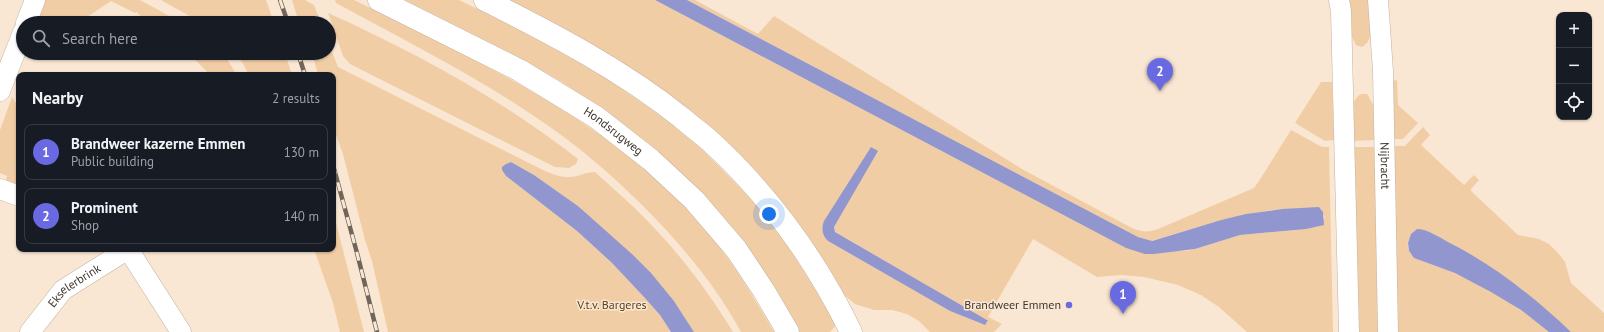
<!DOCTYPE html>
<html lang="en">
<head>
<meta charset="utf-8">
<style>
	:root { --surface:#171b24; --page:#20242c; --text:#f1f3f6; --muted:#9ea1a6; --line:#363941; --accent:#6969e2 }
	body { margin:0; font-family:"PT Sans",sans-serif; background:var(--page); color:var(--text) }
	.controls { position:absolute; right:12px; top:12px; display:grid; overflow:hidden; border-radius:8px; box-shadow:0 1px 3px #0004 }
	.controls button { width:36px; height:36px; display:grid; place-items:center; padding:0; border:0; border-bottom:1px solid var(--line); background:var(--surface); color:var(--text); font:20px sans-serif }
	.you { position:absolute; left:769px; top:214px; width:14px; height:14px; margin:-10px; border:3px solid #fff; border-radius:50%; background:#1a73e8; box-shadow:0 0 0 6px #1a73e833 }
	.badge { display:grid; place-items:center; width:26px; height:26px; border-radius:50%; background:var(--accent); color:#fff; font-size:13px; font-weight:700 }
	.pin { position:absolute; translate:-50% -33px; filter:drop-shadow(0 1px 2px #0008) }
	.pin::after { content:''; position:absolute; top:21px; width:14px; height:12px; background:inherit; clip-path:polygon(0 0,100% 0,50% 100%) }
	.list { margin:0; padding:0; list-style:none }
	h2 { display:flex; justify-content:space-between; align-items:center; height:52px; margin:0; padding:0 16px; font-size:17px }
	h2 small { font-size:13px; font-weight:400; color:var(--muted) }
	.list li { display:grid; grid-template-columns:26px 1fr auto; gap:12px; align-items:center; box-sizing:border-box; height:56px; margin:0 8px 8px; padding:0 8px; border:1px solid var(--line); border-radius:8px }
	.list b { display:block; font-size:15px; white-space:nowrap }
	.list p { margin:0; font-size:13px; white-space:nowrap; color:var(--muted) }
	.list em { font-size:13px; font-style:normal; color:var(--muted) }
	.icon { flex:none; width:22px; height:22px; fill:none; stroke:currentColor; stroke-width:2; stroke-linecap:round; stroke-linejoin:round }
	.map { position:relative; flex:none; width:1604px; height:332px; overflow:hidden }
	.search { position:absolute; background:var(--surface); box-shadow:0 1px 3px #0004; left:16px; top:16px; width:320px; height:44px; display:flex; align-items:center; gap:10px; box-sizing:border-box; padding:0 14px; border-radius:22px; color:var(--muted); font-size:15px }
	.panel { position:absolute; background:var(--surface); box-shadow:0 1px 3px #0004; left:16px; top:72px; width:320px; height:180px; border-radius:8px }
	.map>svg:first-child { display:block }
</style>
</head>
<body>
<div class="map">
<svg width="1604" height="332" viewBox="0 0 1604 332">
	<rect width="100%" height="100%" fill="#f9e7d3"/>
	<path fill="#f1cda5" fill-rule="evenodd" d="M41,0H140L182,23C166,23 147,27 137,12L135,13L111,1L78,23H33Z
		M161,0H266L274,23H202Z
		M292,0H305L314,5L321,23H299Z
		M335,0H354C470,58 591,111 683,204C720,242 748,287 774,332H741C721,295 696,263 668,232C645,207 620,183 594,161C517,96 424,51 336,3Z
		M405,0H459L516,28L566,55L612,82L662,117L698,145L756,204L790,249L821,299L836,325L830,332H799L654,148L622,123L560,81L510,53Z
		M509,0H655L1126,248L1154,254L1172,251H1186L1195,249L1240,235L1295,230L1325,218L1321,209H1282L1266,211L1221,220L1151,241L1138,237L687,0H695L758,34L774,16L1022,169L1130,227C1140,232 1149,233 1158,229L1254,188L1259,181L1291,130L1322,147H1329L1333,332H1247L1219,307L1201,295L1178,285L1144,277L1121,275L1097,277L1033,239L988,317L1002,324L994,332H930L919,321L907,314L892,310H874L855,304L842,293L799,225L565,29ZM877,151L834,227L835,232L987,320L982,324L950,311L828,241L823,234L822,226Z
		M1348,0H1372C1371,13 1376,41 1362,47L1356,45L1350,33Z
		M328,13C415,52 503,100 578,159L576,164L569,168L555,167L350,64L343,56Z
		M329,44L338,67L547,172C554,174 562,178 569,177C578,177 586,172 595,172C616,191 638,210 657,231C686,262 711,296 733,332H694L674,301L578,206L534,175L511,162L502,170L506,176L577,231L612,263L644,297L660,315L671,332H388L372,261L365,240L343,154L333,127V75H318L314,60L309,53H329Z
		M189,53H223L237,75H210Z
		M237,53H285L292,75H249Z
		M1397,80L1398,105L1418,123L1403,139H1394L1392,81Z
		M1321,82H1332L1334,140L1325,141L1295,123Z
		M1361,94H1367L1374,106L1377,140L1351,141C1351,128 1347,101 1361,94Z
		M12,97L19,108V187L5,183L7,176L0,173V130Z
		M1423,127L1430,135L1421,145L1464,185L1474,175L1479,180L1471,189V191L1518,235L1539,239L1549,244L1558,253L1565,262L1571,283L1604,313V332H1571L1520,288L1439,237L1417,229C1411,236 1404,243 1410,253C1416,261 1444,268 1455,273C1488,288 1521,308 1549,332H1398L1394,146H1405Z
		M1351,147H1377L1381,332H1355Z
		M333,211L364,332H340L333,303L314,249H333Z"/>
	<path fill="#9197ce" d="M655,0H687L1138,237L1152,241L1221,220L1246,214L1282,209L1319,207L1323,212L1324,225L1306,229L1240,235L1195,249L1154,254H1145L1126,248Z
		M871,147L878,151L834,227L835,232L987,320H988L985,325L950,311L828,241C822,235 821,229 824,221Z
		M511,162L534,175L578,206L633,255L651,273L674,301L694,332H671L660,315L644,297L612,263L577,231L506,176L502,170V167L506,164Z
		M1417,229C1427,229 1439,237 1448,242C1494,265 1534,297 1571,332H1549L1521,310L1491,292L1455,273L1414,258L1409,251L1408,243L1411,234Z"/>
	<g fill="none" stroke-linecap="round" stroke-linejoin="round">
		<g stroke="#c3b2a0" stroke-width="21">
			<g id="street">
				<path d="M1339,0L1341,11L1349,332"/>
				<path id="s1" d="M1378,0L1383,71L1388,332"/>
				<path d="M26,23L35,0"/>
				<path d="M0,91L23,32"/>
				<path d="M0,189L19,196"/>
				<path d="M128,249L181,332"/>
				<path id="s2" d="M30,332L63,290L128,249"/>
			</g>
		</g>
		<g stroke="#c3b2a0" stroke-width="23">
			<g id="secondary">
				<path id="s3" d="M379,0L519,70L596,117L651,160L694,200L736,249L764,291L788,332"/>
				<path d="M485,0C553,34 622,70 682,118C691,126 701,133 710,141C769,195 816,260 851,332"/>
			</g>
		</g>
		<use href="#street" stroke="#fff" stroke-width="20"/>
		<use href="#secondary" stroke="#fff" stroke-width="22"/>
		<g stroke="#6f655a" stroke-width="4.5">
			<path id="rail" d="M280,0L288,23
				M298,53L305,75
				M333,165L357,253L377,332"/>
		</g>
		<use href="#rail" stroke="#f9e7d3" stroke-width="3" stroke-dasharray="9" stroke-linecap="butt"/>
	</g>
	<circle fill="#6969e2" stroke="#f9e7d3" stroke-width="1.5" cx="1069" cy="305" r="4"/>
	<g text-anchor="middle" stroke-width="3" stroke-linejoin="round" paint-order="stroke">
		<g font-size="12" fill="#3e372f" stroke="#f9e7d3">
			<text dy="4" stroke="none"><textPath href="#s3" startOffset="269">Hondsrugweg</textPath></text>
			<text dy="4" stroke="none"><textPath href="#s1" startOffset="166">Nijbracht</textPath></text>
			<text dy="4" stroke="none"><textPath href="#s2" startOffset="65">Ekselerbrink</textPath></text>
		</g>
		<g font-size="12" fill="#5d3f1a" stroke="#f9e7d3">
			<text x="612" y="309">V.t.v. Bargeres</text>
		</g>
		<g font-size="12" fill="#3e372f" stroke="#f9e7d3" text-anchor="end">
			<text x="1061" y="309">Brandweer Emmen</text>
		</g>
	</g>
</svg>
<div class="controls">
<button>+</button>
<button>−</button>
<button><svg class="icon" aria-label="locate" viewBox="0 0 24 24"><circle cx="12" cy="12" r="6"/><path d="M12 2v4M12 18v4M2 12h4M18 12h4"/></svg></button>
</div>
<div class="you"></div>
<div class="pin badge" style="left:1123px;top:314px">1</div>
<div class="pin badge" style="left:1160px;top:91px">2</div>
<div class="search"><svg class="icon" aria-label="search" viewBox="0 0 24 24"><circle cx="10" cy="10" r="6"/><path d="M15 15l6 6"/></svg>Search here</div>
<section class="panel">
<h2>Nearby<small>2 results</small></h2>
<ul class="list">
<li><span class="badge">1</span><div><b>Brandweer kazerne Emmen</b><p>Public building</p></div><em>130 m</em></li>
<li><span class="badge">2</span><div><b>Prominent</b><p>Shop</p></div><em>140 m</em></li>
</ul>
</section>
</div>
</body>
</html>
